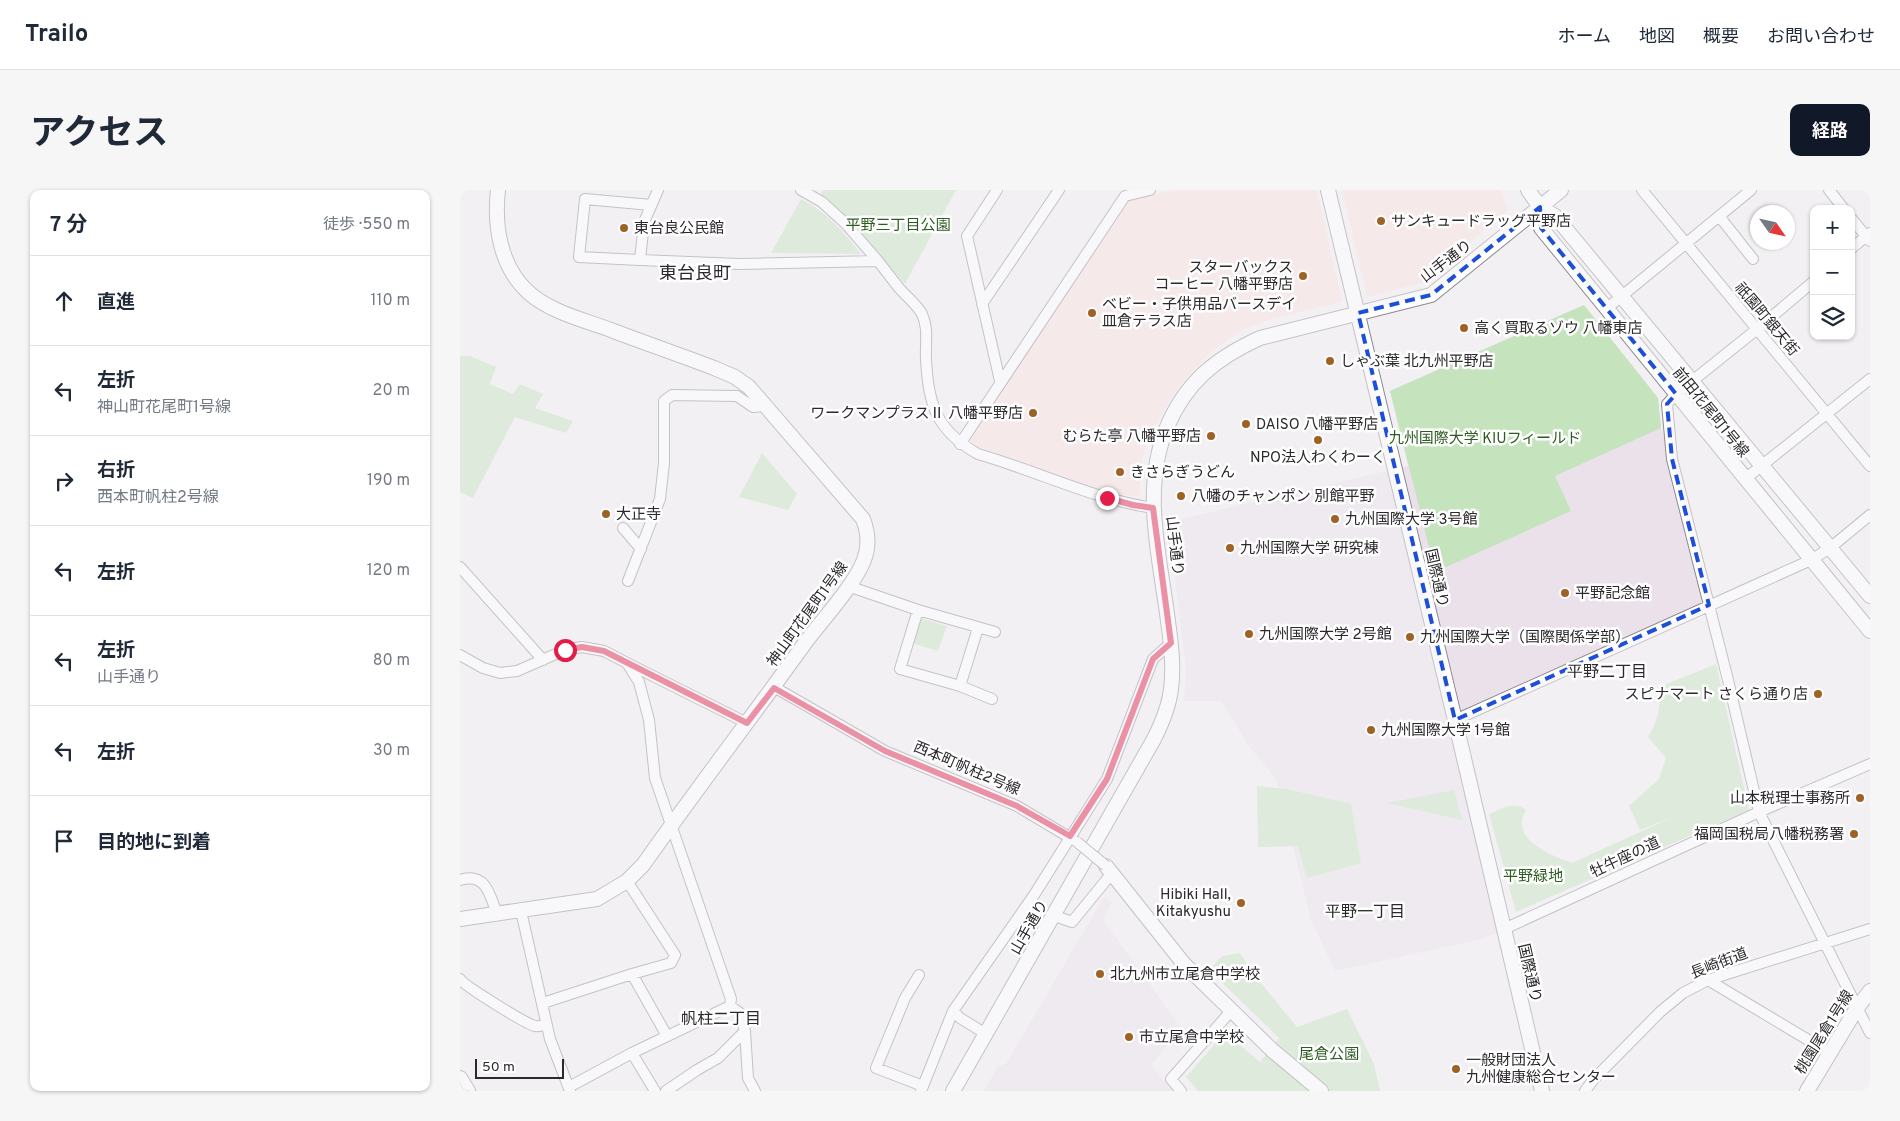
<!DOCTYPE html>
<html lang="ja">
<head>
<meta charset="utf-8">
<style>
	:root { --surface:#fff; --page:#f6f6f7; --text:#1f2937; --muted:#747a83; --line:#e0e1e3; --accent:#111827 }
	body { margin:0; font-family:Overpass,"Noto Sans JP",sans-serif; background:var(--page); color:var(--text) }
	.controls { position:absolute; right:15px; top:15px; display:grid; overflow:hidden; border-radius:10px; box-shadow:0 1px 4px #0004 }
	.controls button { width:45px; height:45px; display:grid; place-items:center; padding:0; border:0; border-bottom:1px solid var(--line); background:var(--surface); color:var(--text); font:25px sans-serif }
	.compass { position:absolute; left:1290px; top:15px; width:45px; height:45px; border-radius:50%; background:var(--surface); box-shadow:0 1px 4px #0004; rotate:124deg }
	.scale { position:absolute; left:15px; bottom:12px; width:89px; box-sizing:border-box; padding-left:5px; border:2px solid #2b292b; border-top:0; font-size:14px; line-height:18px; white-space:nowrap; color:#2b292b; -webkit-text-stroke:4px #fffeff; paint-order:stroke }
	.stop { position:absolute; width:15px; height:15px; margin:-11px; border:4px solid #e11d48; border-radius:50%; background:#fff }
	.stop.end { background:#e11d48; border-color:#fff; box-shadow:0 1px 5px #0008 }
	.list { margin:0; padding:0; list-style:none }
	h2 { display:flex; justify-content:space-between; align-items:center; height:65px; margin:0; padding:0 20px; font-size:21px }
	h2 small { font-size:16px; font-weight:400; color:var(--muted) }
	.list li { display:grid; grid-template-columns:32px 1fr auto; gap:15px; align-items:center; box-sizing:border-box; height:90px; padding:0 20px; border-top:1px solid var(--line) }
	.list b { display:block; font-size:19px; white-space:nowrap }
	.list p { margin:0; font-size:16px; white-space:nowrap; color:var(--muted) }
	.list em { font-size:16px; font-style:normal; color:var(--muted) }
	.icon { flex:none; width:28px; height:28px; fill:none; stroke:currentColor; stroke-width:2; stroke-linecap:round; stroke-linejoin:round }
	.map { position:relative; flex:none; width:1410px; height:901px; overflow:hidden; border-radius:10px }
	header { display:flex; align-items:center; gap:30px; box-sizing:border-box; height:70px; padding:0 25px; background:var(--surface); border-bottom:1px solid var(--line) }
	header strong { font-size:24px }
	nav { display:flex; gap:28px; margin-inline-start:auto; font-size:18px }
	.intro { display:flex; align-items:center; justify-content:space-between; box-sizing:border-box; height:120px; padding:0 30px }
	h1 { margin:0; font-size:35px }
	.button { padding:12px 22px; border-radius:10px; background:var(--accent); color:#fff; font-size:18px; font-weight:700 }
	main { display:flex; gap:30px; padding:0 30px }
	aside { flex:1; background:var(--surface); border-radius:10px; box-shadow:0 1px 4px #0004 }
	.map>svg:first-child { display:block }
</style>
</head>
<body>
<header>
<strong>Trailo</strong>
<nav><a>ホーム</a><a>地図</a><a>概要</a><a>お問い合わせ</a></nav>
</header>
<div class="intro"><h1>アクセス</h1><a class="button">経路</a></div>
<main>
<aside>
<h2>7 分<small>徒歩 · 550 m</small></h2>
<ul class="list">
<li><svg class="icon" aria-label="ahead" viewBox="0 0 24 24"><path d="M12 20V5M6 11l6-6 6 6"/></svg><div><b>直進</b></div><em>110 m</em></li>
<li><svg class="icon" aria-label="left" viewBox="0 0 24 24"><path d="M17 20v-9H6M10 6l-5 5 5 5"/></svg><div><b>左折</b><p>神山町花尾町1号線</p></div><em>20 m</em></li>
<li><svg class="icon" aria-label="right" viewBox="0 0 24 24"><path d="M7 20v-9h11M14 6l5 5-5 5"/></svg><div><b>右折</b><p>西本町帆柱2号線</p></div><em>190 m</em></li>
<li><svg class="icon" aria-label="left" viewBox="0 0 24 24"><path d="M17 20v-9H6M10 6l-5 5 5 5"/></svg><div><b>左折</b></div><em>120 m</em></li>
<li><svg class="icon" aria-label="left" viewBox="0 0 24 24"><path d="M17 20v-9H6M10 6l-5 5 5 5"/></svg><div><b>左折</b><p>山手通り</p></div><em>80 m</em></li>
<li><svg class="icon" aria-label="left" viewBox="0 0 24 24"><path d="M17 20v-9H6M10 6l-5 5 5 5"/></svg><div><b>左折</b></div><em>30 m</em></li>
<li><svg class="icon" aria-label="arrive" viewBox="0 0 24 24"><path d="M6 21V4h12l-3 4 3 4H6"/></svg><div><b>目的地に到着</b></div></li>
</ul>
</aside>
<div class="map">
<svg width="1410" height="901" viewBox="0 0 1410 901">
	<rect width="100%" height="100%" fill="#f3f0f4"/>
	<path fill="#fbe0dd" d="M715,0H857L882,112L815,128L784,139L749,163L717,199L696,234L683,265L679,306L657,305L520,257L508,249L670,10Z
		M882,0H1040L1049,19L964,92L907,107Z"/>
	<path fill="#eae1eb" d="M1124,115L1198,208L1201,238L1212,269L1249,415L995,530L1044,739L1022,749L875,781L851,730L817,591L789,556L761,511H724L726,479L708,332L948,276L930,201Z
		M644,707L652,712L643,730L721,838L691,875L713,901H524L538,876L546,874Z"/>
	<path fill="#c5e4be" d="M363,0H496L445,94L372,13L360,5Z
		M341,9C367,22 384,42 401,64L311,63Z
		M1124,115L1198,208L1201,238L1095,286L1111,321L977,381L974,377L930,201Z
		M0,166H10L36,177L30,194L53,204L60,194L83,204L75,218L113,231L106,243L55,227L13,308L0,302Z
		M302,263L337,304L328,320L279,307Z
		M459,428L487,436L478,461L451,453Z
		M1256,474L1289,620L1056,722L1029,624C1042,619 1054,610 1066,620C1065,623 1062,628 1062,631C1060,654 1095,667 1112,673L1215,626L1180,640L1169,616L1199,589L1206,568L1188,547C1199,527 1200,520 1199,497Z
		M797,596L826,599L891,614L901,673L847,688L838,656L798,657Z
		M994,600L1002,630L927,613Z
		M780,763L792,782L837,837L887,819L914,874L920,901H738L726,887L765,842L800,872L819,848L749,780L762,766Z"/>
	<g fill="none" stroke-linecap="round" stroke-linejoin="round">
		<g stroke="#8c8a8d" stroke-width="12">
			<path id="minor" d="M198,0L184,32L180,70L279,74L418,71C425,80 432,89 439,98C446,106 457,115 462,124C469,139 465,154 466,169C468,215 477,241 518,264C577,281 633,309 693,318
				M341,0L362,12L386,34L418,71
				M537,0L507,46L540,191
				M1182,0L1410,276
				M1369,0L1384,19
				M1259,26L1293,69
				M1391,28L1410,51
				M1391,59L1410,43
				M180,70L119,67L125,9L191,15
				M1354,91L1296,140L1216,204L1207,214L1212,269L1267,486L1299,622L1410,843
				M522,114L599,0
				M1146,119L1291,0
				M500,254L665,6L690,0
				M1285,289L1410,189
				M163,338L181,359
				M0,377L83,470
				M168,391L200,309L204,273V211L212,205L277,206L293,217L305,216
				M388,396L458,420L535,442
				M458,420L440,479L500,496L532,509
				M0,465L23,478L40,483L57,481L105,460L122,457L144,461L167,473L179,492L189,530L195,588L271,809L270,816L172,863L109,897
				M167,473L287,533
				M500,496L518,438
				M314,497L425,561L557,616L614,650
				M995,530L1351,370L1370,358L1410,325
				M0,690C26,682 30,705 37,724
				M61,721L90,849L110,901
				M595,726L612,732L652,683
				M1044,739L1299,622L1410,574
				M172,784L207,846
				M459,785L445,808L416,878L463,896
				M0,789C3,795 66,834 75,836C78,837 83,835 86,835
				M1248,790L1370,863
				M83,813L172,784L211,773L215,765L167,691
				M270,816L280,823L285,841L288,888L295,901
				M493,821L500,828L526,844
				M172,863L195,901
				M206,901L237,880L258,868L285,841
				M461,901L493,821L574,705L647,589L693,469L711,453
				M721,901L711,889L771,821
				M1125,901L1133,890L1200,822L1223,803L1248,790L1410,739"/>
		</g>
		<g stroke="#8c8a8d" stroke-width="16">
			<path id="tertiary" d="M868,0L995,530L1082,901
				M1068,0L1080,17
				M1410,406L1095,26L1080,17L1081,38L1410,441
				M646,676L724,774L813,861L861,901
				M0,729L137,709L167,691L183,675C236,600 291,528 345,453C362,430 394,396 404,370C409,357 408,342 403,329L289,197L275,187L254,178C220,165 185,153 151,140C124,130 90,122 68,102C40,76 34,36 38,0
				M0,888L8,901
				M493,901L694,549C702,533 709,517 711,499C714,477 711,453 708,431C700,367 681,299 707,237C726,192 756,168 800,148L971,105L1101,0
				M1347,901L1397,818L1410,801"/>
		</g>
		<use href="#minor" stroke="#fff" stroke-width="10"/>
		<use href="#tertiary" stroke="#fff" stroke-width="14"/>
		<g stroke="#8c8a8d" stroke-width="12" stroke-linecap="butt">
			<path id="minor-bridge" d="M617,652L646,676"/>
		</g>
		<use href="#minor-bridge" stroke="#fff" stroke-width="10"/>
	</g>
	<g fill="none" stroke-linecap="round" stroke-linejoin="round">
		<path stroke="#e11d48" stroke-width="6" d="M105,460L122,457L144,461L287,533L314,498L425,561L557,616L610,646L647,589L693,469L711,453L693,318L673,315L647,308"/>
	</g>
	<path d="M0 0H1410V901H0ZM1080,17L1081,38L1216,204L1207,214L1212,269L1249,415L995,530L898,123L971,105Z" fill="#f3f0f4" fill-opacity=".55" fill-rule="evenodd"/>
	<path fill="none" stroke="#1d4ed8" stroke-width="4" stroke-dasharray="10 6" stroke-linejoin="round" d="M1080,17L1081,38L1216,204L1207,214L1212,269L1249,415L995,530L898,123L971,105Z"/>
	<g fill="#9f6226" stroke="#fffeff" stroke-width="2">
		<circle cx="921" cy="31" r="5"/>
		<circle cx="164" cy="38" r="5"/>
		<circle cx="843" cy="86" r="5"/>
		<circle cx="632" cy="123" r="5"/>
		<circle cx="1004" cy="138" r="5"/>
		<circle cx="870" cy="171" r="5"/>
		<circle cx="573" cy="223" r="5"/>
		<circle cx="786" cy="234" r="5"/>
		<circle cx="751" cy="246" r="5"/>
		<circle cx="858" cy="250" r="5"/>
		<circle cx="660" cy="282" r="5"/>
		<circle cx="721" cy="306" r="5"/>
		<circle cx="146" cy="324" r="5"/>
		<circle cx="875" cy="329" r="5"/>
		<circle cx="770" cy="358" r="5"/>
		<circle cx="1105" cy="403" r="5"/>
		<circle cx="789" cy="444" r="5"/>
		<circle cx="950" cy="447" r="5"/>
		<circle cx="1358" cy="504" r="5"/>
		<circle cx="911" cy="540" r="5"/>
		<circle cx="1400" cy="608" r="5"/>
		<circle cx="1394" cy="644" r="5"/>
		<circle cx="781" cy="713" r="5"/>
		<circle cx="640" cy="784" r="5"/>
		<circle cx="669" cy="847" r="5"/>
		<circle cx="996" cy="879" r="5"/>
	</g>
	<g text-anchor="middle" stroke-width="5" stroke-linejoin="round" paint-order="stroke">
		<g font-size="15" fill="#2b292b" stroke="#fffeff" text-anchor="start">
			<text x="931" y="36">サンキュードラッグ平野店</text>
			<text x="174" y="43">東台良公民館</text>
			<text x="833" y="82" text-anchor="end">スターバックス<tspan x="833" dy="17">コーヒー 八幡平野店</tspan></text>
			<text x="642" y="119">ベビー・子供用品バースデイ<tspan x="642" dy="17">皿倉テラス店</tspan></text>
			<text x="1014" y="143">高く買取るゾウ 八幡東店</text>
			<text x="880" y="176">しゃぶ葉 北九州平野店</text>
			<text x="563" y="228" text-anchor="end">ワークマンプラスⅡ 八幡平野店</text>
			<text x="796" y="239">DAISO 八幡平野店</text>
			<text x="741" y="251" text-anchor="end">むらた亭 八幡平野店</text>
			<text x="858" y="272" text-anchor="middle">NPO法人わくわーく</text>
			<text x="670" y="287">きさらぎうどん</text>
			<text x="731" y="311">八幡のチャンポン 別館平野</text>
			<text x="156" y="329">大正寺</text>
			<text x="885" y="334">九州国際大学 3号館</text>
			<text x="780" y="363">九州国際大学 研究棟</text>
			<text x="1115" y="408">平野記念館</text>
			<text x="799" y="449">九州国際大学 2号館</text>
			<text x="960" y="452">九州国際大学（国際関係学部）</text>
			<text x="1348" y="509" text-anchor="end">スピナマート さくら通り店</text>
			<text x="921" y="545">九州国際大学 1号館</text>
			<text x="1390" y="613" text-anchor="end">山本税理士事務所</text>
			<text x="1384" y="649" text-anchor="end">福岡国税局八幡税務署</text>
			<text x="771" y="709" text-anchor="end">Hibiki Hall,<tspan x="771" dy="17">Kitakyushu</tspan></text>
			<text x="650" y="789">北九州市立尾倉中学校</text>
			<text x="679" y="852">市立尾倉中学校</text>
			<text x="1006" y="875">一般財団法人<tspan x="1006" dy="17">九州健康総合センター</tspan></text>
		</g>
		<g font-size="15" fill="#2d5c21" stroke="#fffeff">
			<text x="438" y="40">平野三丁目公園</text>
			<text x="1025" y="253">九州国際大学 KIUフィールド</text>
			<text x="1073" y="691">平野緑地</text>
			<text x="869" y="869">尾倉公園</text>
		</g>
		<g font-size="15" fill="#2b292b" stroke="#fffeff">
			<text transform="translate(986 71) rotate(-37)" y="5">山手通り</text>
			<text transform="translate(1307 129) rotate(50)" y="5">祇園町銀天街</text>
			<text transform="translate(1251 222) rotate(51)" y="5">前田花尾町1号線</text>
			<text transform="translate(715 356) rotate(83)" y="5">山手通り</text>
			<text transform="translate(977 388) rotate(77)" y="5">国際通り</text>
			<text transform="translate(347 424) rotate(-54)" y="5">神山町花尾町1号線</text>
			<text transform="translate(507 578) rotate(23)" y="5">西本町帆柱2号線</text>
			<text transform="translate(1165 667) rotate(-25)" y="5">牡牛座の道</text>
			<text transform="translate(569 737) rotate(-60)" y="5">山手通り</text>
			<text transform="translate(1259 773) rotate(-21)" y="5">長崎街道</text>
			<text transform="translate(1070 783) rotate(77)" y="5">国際通り</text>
			<text transform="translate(1364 842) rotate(-58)" y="5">桃園尾倉1号線</text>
		</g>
		<g font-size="16" fill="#2b292b" stroke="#fffeff">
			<text x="1147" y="487">平野二丁目</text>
			<text x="905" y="727">平野一丁目</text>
			<text x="261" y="834">帆柱二丁目</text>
		</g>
		<g font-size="18" fill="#2b292b" stroke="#fffeff">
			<text x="235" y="89">東台良町</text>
		</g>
	</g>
</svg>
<div class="controls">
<button>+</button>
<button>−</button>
<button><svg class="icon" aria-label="layers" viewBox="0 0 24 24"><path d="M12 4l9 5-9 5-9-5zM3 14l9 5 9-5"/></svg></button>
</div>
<svg class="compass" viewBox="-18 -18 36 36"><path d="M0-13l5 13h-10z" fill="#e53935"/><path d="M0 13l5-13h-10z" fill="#747a83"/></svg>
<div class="scale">50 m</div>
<div class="stop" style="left:105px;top:460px"></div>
<div class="stop end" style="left:647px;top:308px"></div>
</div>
</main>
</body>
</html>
